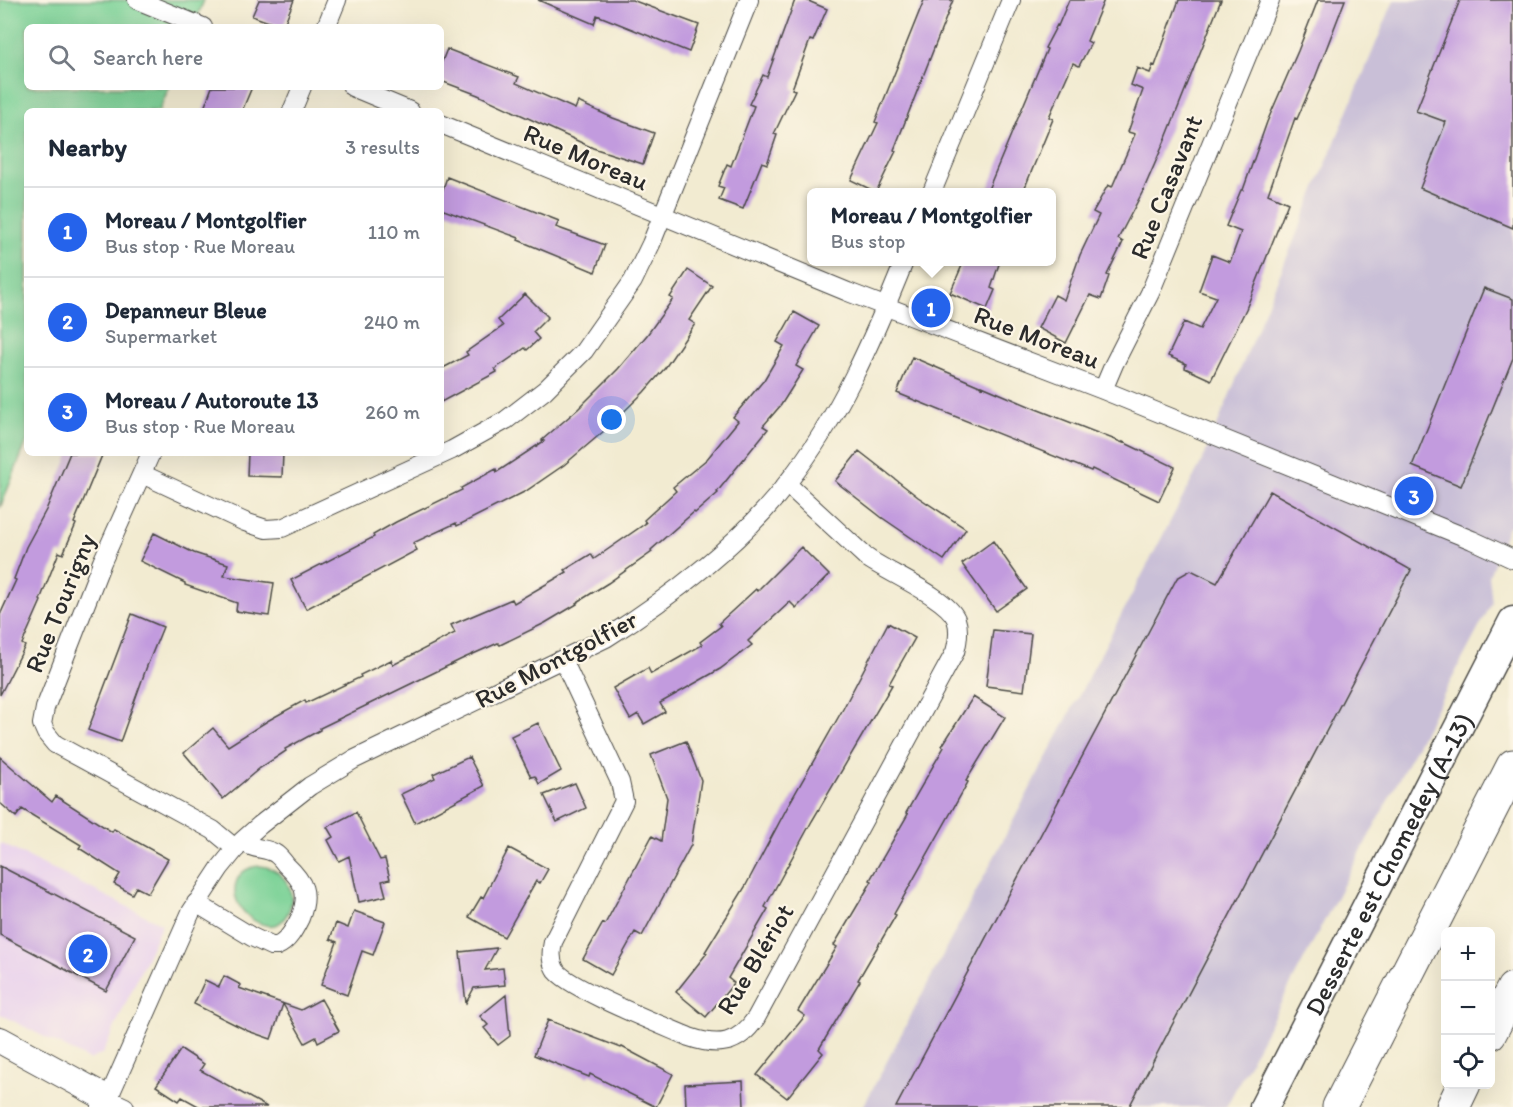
<!DOCTYPE html>
<html lang="en">
<head>
<meta charset="utf-8">
<style>
	:root { --surface:#fff; --page:#f2f2f3; --text:#1f2937; --muted:#747a83; --line:#e0e1e3; --accent:#2563eb }
	body { margin:0; font-family:Itim,sans-serif; background:var(--page); color:var(--text) }
	.controls { position:absolute; right:18px; bottom:18px; display:grid; overflow:hidden; border-radius:9px; box-shadow:0 6px 24px #0002 }
	.controls button { width:54px; height:54px; display:grid; place-items:center; padding:0; border:0; border-bottom:2px solid var(--line); background:var(--surface); color:var(--text); font:30px sans-serif }
	.you { position:absolute; left:612px; top:420px; width:21px; height:21px; margin:-15px; border:4px solid #fff; border-radius:50%; background:#1a73e8; box-shadow:0 0 0 9px #1a73e833 }
	.badge { display:grid; place-items:center; width:39px; height:39px; border-radius:50%; background:var(--accent); color:#fff; font-size:20px; font-weight:700 }
	.pin { position:absolute; translate:-50% -50%; border:3px solid #fff; box-shadow:0 2px 6px #0006 }
	.popup { position:absolute; left:807px; top:188px; width:249px; height:78px; box-sizing:border-box; display:grid; place-content:center; border-radius:9px; background:var(--surface); filter:drop-shadow(0 2px 4px #0005); font-size:20px; white-space:nowrap; color:var(--muted) }
	.popup b { font-size:22px; color:var(--text) }
	.popup::after { content:''; position:absolute; left:50%; top:100%; margin-left:-12px; border:12px solid transparent; border-top-color:var(--surface) }
	.list { margin:0; padding:0; list-style:none }
	h2 { display:flex; justify-content:space-between; align-items:center; height:78px; margin:0; padding:0 24px; font-size:26px }
	h2 small { font-size:20px; font-weight:400; color:var(--muted) }
	.list li { display:grid; grid-template-columns:39px 1fr auto; gap:18px; align-items:center; box-sizing:border-box; height:90px; padding:0 24px; border-top:2px solid var(--line) }
	.list b { display:block; font-size:22px; white-space:nowrap }
	.list p { margin:0; font-size:20px; white-space:nowrap; color:var(--muted) }
	.list em { font-size:20px; font-style:normal; color:var(--muted) }
	.icon { flex:none; width:33px; height:33px; fill:none; stroke:currentColor; stroke-width:2; stroke-linecap:round; stroke-linejoin:round }
	.map { position:relative; flex:none; width:1513px; height:1107px; overflow:hidden }
	.search { position:absolute; background:var(--surface); box-shadow:0 6px 24px #0002; left:24px; top:24px; width:420px; height:66px; display:flex; align-items:center; gap:15px; box-sizing:border-box; padding:0 21px; border-radius:9px; color:var(--muted); font-size:22px }
	.panel { position:absolute; background:var(--surface); box-shadow:0 6px 24px #0002; left:24px; top:108px; width:420px; height:348px; border-radius:9px }
	.map>svg:first-child { display:block }
</style>
</head>
<body>
<div class="map">
<svg width="1513" height="1107" viewBox="0 0 1513 1107">
	<rect width="100%" height="100%" fill="#fcf5e5"/>
	<filter id="ink" filterUnits="userSpaceOnUse"><feTurbulence type="fractalNoise" baseFrequency=".0167" numOctaves="2"/><feDisplacementMap in="SourceGraphic" scale="12" xChannelSelector="R" yChannelSelector="G"/><feConvolveMatrix kernelMatrix="1 2 1 2 8 2 1 2 1" color-interpolation-filters="sRGB"/></filter>
	<filter id="wash" filterUnits="userSpaceOnUse"><feTurbulence type="fractalNoise" baseFrequency=".008" numOctaves="4" result="noise"/><feDisplacementMap in="SourceGraphic" scale="24" xChannelSelector="R" yChannelSelector="G"/><feGaussianBlur stdDeviation="1.35" result="paint"/><feColorMatrix in="noise" values="0 0 0 0 0 0 0 0 0 0 0 0 0 0 0 0 0 1.4 0 .05"/><feComposite in="paint" operator="in"/></filter>
	<g filter="url(#wash)">
		<rect width="100%" height="100%" fill="#f2ebd1"/>
		<path fill="#e9d2ed" d="M0,843L162,924L103,1053L89,1060L0,1014Z"/>
		<path fill="#c9bfd7" d="M1394,0H1513V525L1508,527L1489,576L1492,603L1226,1107H863L1203,459Z"/>
		<path fill="#7cd297" stroke="#547e61" stroke-width="1.5" d="M0,0H204L193,27H27V87H169L159,111H27V441L0,508Z
			M259,866C286,867 302,898 283,920C267,938 225,908 237,880C241,871 250,867 259,866Z"/>
		<g id="blocks">
			<path fill="#c29bde" d="M259,0H294L283,27L252,16Z
				M538,0H632L699,25L689,52L597,15L594,24Z
				M795,0H806L827,9L813,41L810,40L792,89L795,90L774,134L777,135L767,164L762,162L743,209L719,200L724,188L718,186L727,164L731,166L754,106L749,104L763,75L767,77Z
				M924,0H953L894,150L896,151L876,192L851,180L878,123L875,122Z
				M1069,0H1104L1087,41L1091,43L1079,66L1073,63L1049,117L1053,119L1023,192H987L1047,49L1045,48L1057,25L1058,26Z
				M1179,0H1221L1166,138L1143,191L1118,239L1123,242L1107,275L1109,276L1101,299L1090,295L1066,343L1038,328L1055,295L1064,300L1080,255L1099,215L1093,212L1108,185L1112,187L1135,134L1128,132L1143,90L1131,85L1137,68L1150,73L1153,65L1155,66Z
				M1318,0H1345L1315,78L1297,119L1295,118L1268,194L1288,203L1246,309L1211,380L1185,368L1186,364L1168,356L1184,322L1200,329L1216,297L1199,291L1212,255L1230,262L1241,232L1226,226L1241,190H1243L1267,122L1298,51Z
				M1460,0H1513V228L1420,188L1446,122L1416,111Z
				M447,49L519,77L516,83L575,109L578,102L613,118L654,133L643,164L593,148L478,95L441,81V64Z
				M212,87H252L242,111H203Z
				M447,177L559,221L556,227L605,245L595,272L518,240L519,238L441,209V195Z
				M964,261H1000L991,288L995,290L987,309L950,293Z
				M688,270L712,286L689,320L695,324L665,368L644,392L604,431L564,465L526,491L457,526L456,523L413,543L417,550L306,609L291,580L374,537L373,535L396,522L462,490L461,488L496,469L497,472L544,441L542,440L578,409L618,369L647,335L673,299L670,297Z
				M1484,288L1513,299V358L1461,486L1412,466Z
				M525,294L548,317L533,332L539,339L527,350L525,348L495,369L497,372L441,402V369L468,355L466,352L503,326L498,320Z
				M794,312L819,326L796,366L803,370L781,405L763,426L768,429L717,492L718,493L695,513L694,512L651,550L652,552L608,583L576,603L577,604L545,623L500,645L498,643L462,659L320,728V730L285,749L286,751L260,768L223,799L184,753L213,728L228,746L269,720L305,700L306,703L361,677L360,675L391,660L393,665L455,633L451,625L512,599L514,603L567,572L565,570L591,554L594,559L646,523L644,520L676,491L673,487L707,459L738,421L733,417L764,380L784,346L777,342Z
				M912,357L982,387V386L1036,409L1123,443V442L1175,467L1159,501L1092,469L1091,471L897,393Z
				M859,451L918,497L966,529L944,560L881,517L835,481Z
				M70,453H103L74,523L76,524L63,554L59,552L40,600L41,601L22,644L25,646L0,695V615L16,580L14,579L26,547L46,510Z
				M248,453H283L282,477L247,476Z
				M1270,491L1411,570L1129,1107H896L1177,578L1191,570L1217,583Z
				M154,533L194,553L228,564L224,576L274,583L269,616L236,611L237,603L185,585V583L140,561Z
				M993,541L1027,589L996,611L962,564Z
				M801,547L829,575L796,608L790,602L748,641L752,645L720,669L660,703L665,712L644,724L638,714L630,719L613,688L648,668L651,674L702,645L700,642L721,626L719,623L756,589L757,591Z
				M132,614L163,627L147,666L120,742L88,730Z
				M888,623L915,638L889,684L892,685L812,821L765,907L768,909L728,978L734,983L706,1017L676,992L707,953L705,952L745,887L788,806L843,709Z
				M993,630L1031,634L1024,691L986,686Z
				M973,697L1005,717L966,781L968,782L894,914L896,915L858,980L860,981L819,1049L823,1053L787,1098L757,1075L805,1016L798,1011L837,947L834,945L872,881L870,880L908,814L906,813L944,747L942,746Z
				M538,723L561,771L539,784L535,776L531,777L511,736Z
				M686,741L701,780L691,845L642,936L635,932L611,975L583,959L603,923L605,924L652,836L661,841L667,798L651,755Z
				M0,757L52,802L56,796L112,832L114,829L168,859L148,893L136,887L132,894L114,884L120,874L79,848L81,845L22,809L16,817L0,803Z
				M469,757L484,786L415,823L401,794L435,778L433,774Z
				M575,783L586,808L557,822L544,795Z
				M356,812L380,860L385,859L390,879L382,881L386,896L359,902L349,856L339,861L328,840L333,837L327,827Z
				M509,848L548,869L540,883L536,881L504,937L469,917L481,897L483,898Z
				M0,866L135,936L106,991L0,935Z
				M354,911L385,922L373,955L362,951L347,995L321,985L337,942L330,939L336,923L348,928Z
				M497,948L485,970L503,968L505,985L474,988L466,1003L460,952Z
				M224,976L241,985L239,988L301,1010L321,999L339,1031L318,1042L316,1037L305,1043L283,1004L271,1039L248,1031L194,1004L205,980L219,987Z
				M506,995L510,1036L498,1045L484,1028L488,1025L480,1016Z
				M548,1020L621,1048L622,1047L673,1074L656,1107L590,1074L589,1077L534,1055Z
				M181,1049L204,1064L200,1070L267,1107H200L182,1097L179,1101L156,1086Z
				M743,1081L744,1107H686L685,1084Z"/>
		</g>
	</g>
	<g filter="url(#ink)">
		<use href="#blocks" fill-opacity="0" stroke="#494844" stroke-width="1.5"/>
		<g fill="none" stroke-linecap="round" stroke-linejoin="round">
			<g stroke="#494844" stroke-width="20">
				<path id="street" d="M137,0L203,27
					M326,27L337,0
					M352,87L410,111
					M292,111L302,87
					M441,124L848,292L1103,390L1472,540L1513,559
					M932,192L1011,0
					M1103,390L1114,364L1150,293L1270,0
					M151,453L102,562L45,708L42,724L46,733L55,744L213,830L236,849
					M142,474L245,522L266,529L282,528L452,450L506,420L545,390L584,351L633,281L651,244L749,0
					M563,660L620,782L624,801L553,942C551,951 550,960 555,969C565,987 664,1026 689,1037C718,1047 738,1045 756,1018L955,652C958,641 960,630 956,619C947,597 888,573 866,557L787,484
					M196,903L252,937L271,946H277C288,942 295,928 300,918C310,893 304,882 286,865C283,861 280,857 276,854C266,847 254,851 242,841
					M125,1107L108,1099L191,912L220,868L242,841L260,825L310,786L353,760L606,638C668,599 744,541 788,482C840,416 873,339 904,262"/>
			</g>
			<g stroke="#494844" stroke-width="28">
				<path id="secondary" d="M0,1040L108,1099L105,1107"/>
			</g>
			<g stroke="#494844" stroke-width="31">
				<g id="primary">
					<path id="s1" d="M1264,1107L1513,621"/>
				</g>
			</g>
			<g stroke="#494844" stroke-width="35">
				<path id="highway" d="M1490,1033L1513,989
					M1339,1107L1513,766
					M1453,1107L1464,1084"/>
			</g>
			<use href="#street" stroke="#fff" stroke-width="18"/>
			<use href="#secondary" stroke="#fff" stroke-width="26"/>
			<use href="#primary" stroke="#fff" stroke-width="28"/>
			<use href="#highway" stroke="#fff" stroke-width="33"/>
		</g>
	</g>
	<g text-anchor="middle" stroke-width="4.5" stroke-linejoin="round" paint-order="stroke">
		<g font-size="26" fill="#2b2b2b" stroke="#fcf5e5">
			<text transform="translate(586 157) rotate(23)" y="9">Rue Moreau</text>
			<text transform="translate(1166 187) rotate(-68)" y="9">Rue Casavant</text>
			<text transform="translate(1037 337) rotate(21)" y="9">Rue Moreau</text>
			<text transform="translate(60 603) rotate(-68)" y="9">Rue Tourigny</text>
			<text transform="translate(556 659) rotate(-28)" y="9">Rue Montgolfier</text>
			<text dy="9" stroke="none"><textPath href="#s1" startOffset="273">Desserte est Chomedey (A-13)</textPath></text>
			<text transform="translate(755 959) rotate(-59)" y="9">Rue Blériot</text>
		</g>
	</g>
</svg>
<div class="controls">
<button>+</button>
<button>−</button>
<button><svg class="icon" aria-label="locate" viewBox="0 0 24 24"><circle cx="12" cy="12" r="6"/><path d="M12 2v4M12 18v4M2 12h4M18 12h4"/></svg></button>
</div>
<div class="you"></div>
<div class="pin badge" style="left:931px;top:308px">1</div>
<div class="popup"><b>Moreau / Montgolfier</b>Bus stop</div>
<div class="pin badge" style="left:88px;top:954px">2</div>
<div class="pin badge" style="left:1414px;top:496px">3</div>
<div class="search"><svg class="icon" aria-label="search" viewBox="0 0 24 24"><circle cx="10" cy="10" r="6"/><path d="M15 15l6 6"/></svg>Search here</div>
<section class="panel">
<h2>Nearby<small>3 results</small></h2>
<ul class="list">
<li><span class="badge">1</span><div><b>Moreau / Montgolfier</b><p>Bus stop · Rue Moreau</p></div><em>110 m</em></li>
<li><span class="badge">2</span><div><b>Depanneur Bleue</b><p>Supermarket</p></div><em>240 m</em></li>
<li><span class="badge">3</span><div><b>Moreau / Autoroute 13</b><p>Bus stop · Rue Moreau</p></div><em>260 m</em></li>
</ul>
</section>
</div>
</body>
</html>
